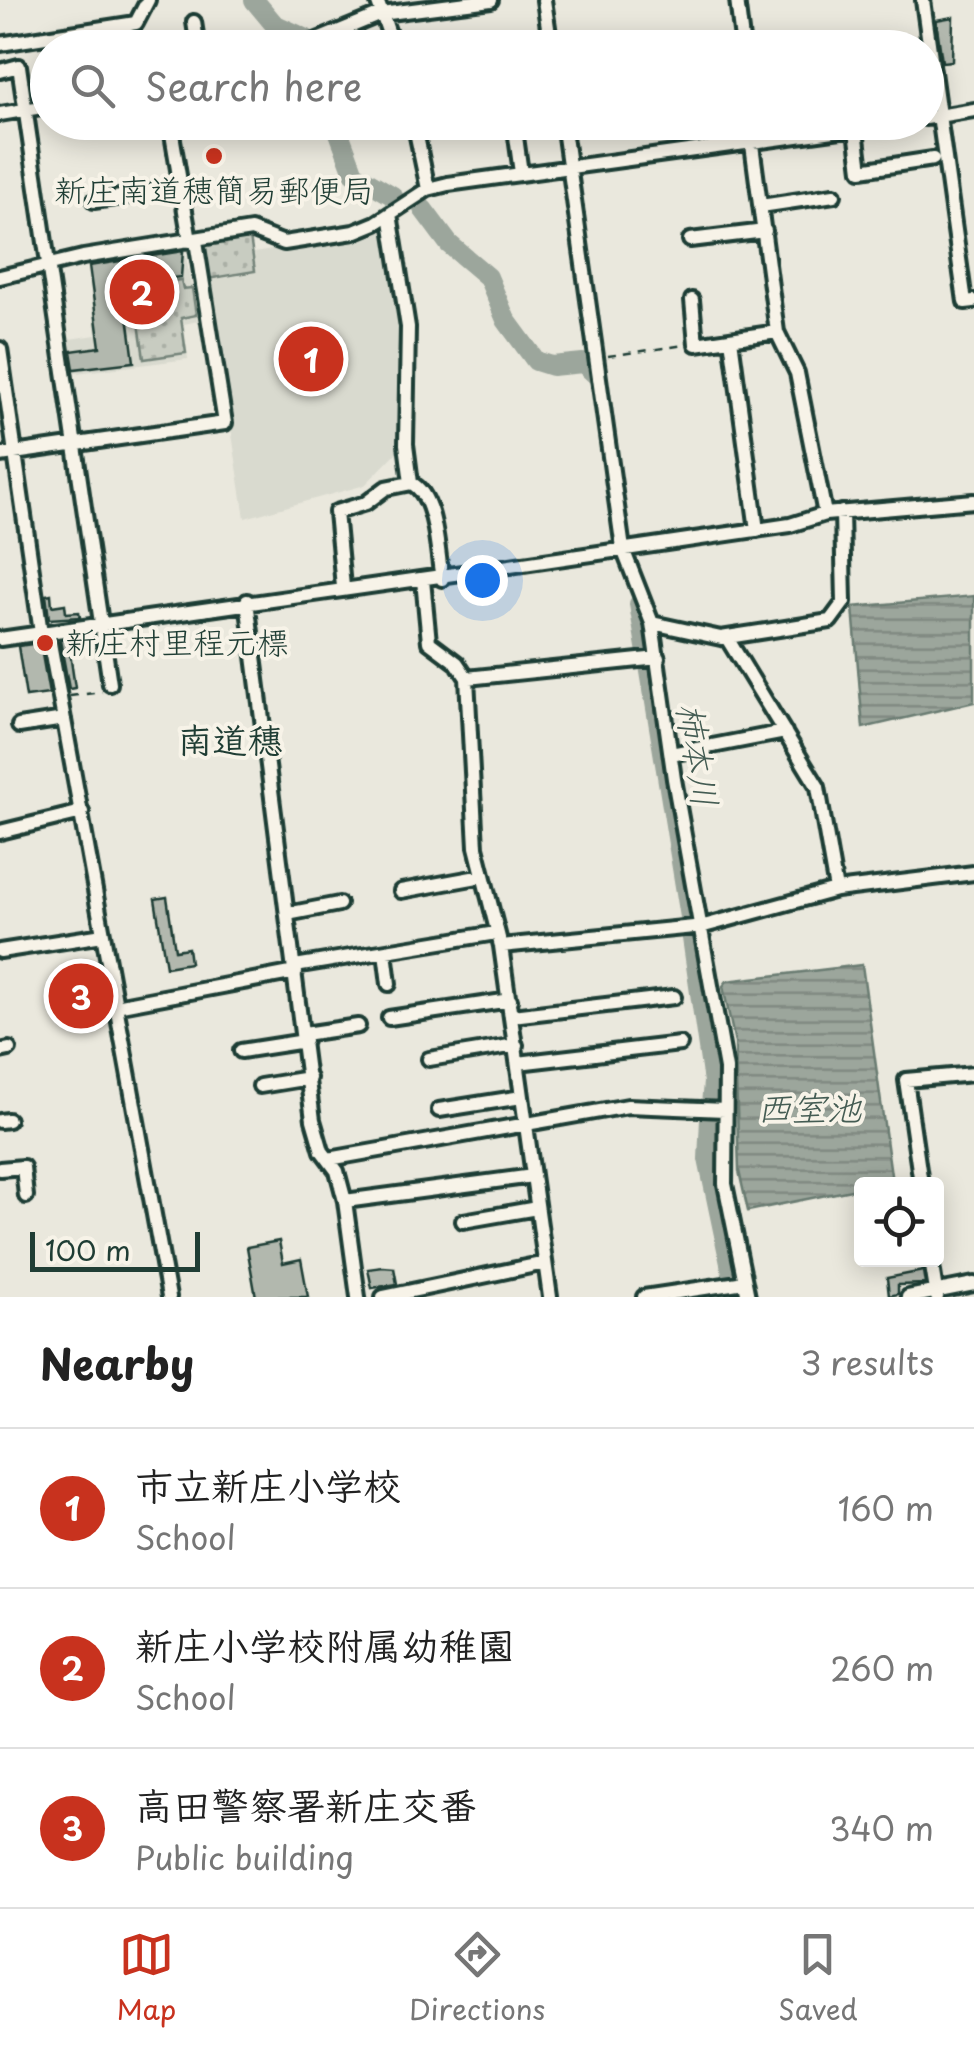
<!DOCTYPE html>
<html lang="en">
<head>
<meta charset="utf-8">
<style>
	:root { --surface:#fff; --page:#f6f6f6; --text:#222; --muted:#767676; --line:#e0e0e0; --accent:#c8321e }
	body { margin:0; font-family:"Playpen Sans","Klee One",sans-serif; background:var(--page); color:var(--text) }
	.controls { position:absolute; right:30px; bottom:30px; display:grid; overflow:hidden; border-radius:10px; box-shadow:0 5px 25px #0003 }
	.controls button { width:90px; height:90px; display:grid; place-items:center; padding:0; border:0; border-bottom:2px solid var(--line); background:var(--surface); color:var(--text); font:50px sans-serif }
	.scale { position:absolute; left:30px; bottom:25px; width:170px; box-sizing:border-box; padding-left:10px; border:5px solid #1f3d34; border-top:0; font-size:28px; line-height:35px; white-space:nowrap; color:#1f3d34; -webkit-text-stroke:8px #f7f3e8; paint-order:stroke }
	.you { position:absolute; left:482px; top:580px; width:35px; height:35px; margin:-25px; border:8px solid #fff; border-radius:50%; background:#1a73e8; box-shadow:0 0 0 15px #1a73e833 }
	.badge { display:grid; place-items:center; width:65px; height:65px; border-radius:50%; background:var(--accent); color:#fff; font-size:32px; font-weight:700 }
	.pin { position:absolute; translate:-50% -50%; border:5px solid #fff; box-shadow:0 2px 10px #0006 }
	.list { margin:0; padding:0; list-style:none }
	h2 { display:flex; justify-content:space-between; align-items:center; height:130px; margin:0; padding:0 40px; font-size:42px }
	h2 small { font-size:32px; font-weight:400; color:var(--muted) }
	.list li { display:grid; grid-template-columns:65px 1fr auto; gap:30px; align-items:center; box-sizing:border-box; height:160px; padding:0 40px; border-top:2px solid var(--line) }
	.list b { display:block; font-size:38px; white-space:nowrap }
	.list p { margin:0; font-size:32px; white-space:nowrap; color:var(--muted) }
	.list em { font-size:32px; font-style:normal; color:var(--muted) }
	.icon { flex:none; width:55px; height:55px; fill:none; stroke:currentColor; stroke-width:2; stroke-linecap:round; stroke-linejoin:round }
	.map { position:relative; flex:none; width:974px; height:1297px; overflow:hidden }
	.search { position:absolute; background:var(--surface); box-shadow:0 5px 25px #0003; left:30px; right:30px; top:30px; height:110px; display:flex; align-items:center; gap:25px; box-sizing:border-box; padding:0 35px; border-radius:55px; color:var(--muted); font-size:38px }
	.sheet { height:610px; background:var(--surface) }
	nav { display:flex; justify-content:space-around; align-items:center; box-sizing:border-box; height:140px; border-top:2px solid var(--line); background:var(--surface); font-size:28px; color:var(--muted) }
	nav a { display:grid; justify-items:center; gap:5px }
	nav .on { color:var(--accent) }
	.map>svg:first-child { display:block }
</style>
</head>
<body>
<div class="map">
<svg width="974" height="1297" viewBox="0 0 974 1297">
	<defs>
		<pattern id="grass-dots" width="8" height="8" patternUnits="userSpaceOnUse" patternTransform="scale(2.5)"><rect width="8" height="8" fill="#c8ccc1"/><path d="M2 2h.1M6 6h.1" fill="none" stroke="#abb0a6" stroke-width="1.8" stroke-linecap="round"/></pattern>
		<pattern id="water-rules" width="6" height="5" patternUnits="userSpaceOnUse" patternTransform="scale(2.5)"><rect width="6" height="5" fill="#9ca69c"/><path d="M0 2.5h6" fill="none" stroke="#7f8880"/></pattern>
	</defs>
	<rect width="100%" height="100%" fill="#eae8dd"/>
	<filter id="ink" filterUnits="userSpaceOnUse"><feTurbulence type="fractalNoise" baseFrequency=".01" numOctaves="2"/><feDisplacementMap in="SourceGraphic" scale="20" xChannelSelector="R" yChannelSelector="G"/><feConvolveMatrix kernelMatrix="1 2 1 2 8 2 1 2 1" color-interpolation-filters="sRGB"/></filter>
	<g filter="url(#ink)">
		<path fill="#d9dacf" d="M386,231L402,341L400,449L365,485L245,518L208,280L256,272L254,253Z
			M184,247L198,321L184,324L188,359L68,374L63,340L96,335L87,262Z"/>
		<path fill="url(#grass-dots)" stroke="#74847a" stroke-width="2.5" d="M250,237L255,271L207,279L203,245Z
			M181,280L183,289L192,288L196,315L181,318L186,353L144,359L134,286Z"/>
		<path fill="url(#water-rules)" stroke="#6a7c72" stroke-width="2.5" d="M974,596V702L863,728L853,607Z
			M862,965L892,1182L862,1184L861,1188L748,1211L739,1171L735,1043L723,986L727,981Z"/>
		<g fill="none" stroke-linecap="round" stroke-linejoin="round">
			<path stroke="#9ca69c" stroke-width="20" d="M254,0L274,24L305,38L308,48
				M335,122L354,173L393,196
				M423,209L449,244L488,277L506,320L536,361L552,366L583,363L596,375
				M639,604L690,917
				M692,938L713,1082L711,1105
				M710,1119L708,1159L732,1273
				M736,1293L737,1297"/>
		</g>
		<path fill="#b2b8ae" stroke="#1f3d34" stroke-width="2.5" d="M953,17L952,61L942,62L936,20Z
			M183,251L181,277L124,284L134,362L74,369L71,351L100,347L89,266Z
			M51,594L52,606L65,604L66,613L79,612L80,617L49,619L46,595Z
			M68,639L75,688L69,689L60,640Z
			M40,643L49,694L26,697L18,646Z
			M167,897L175,950L188,948L190,963L166,967L155,899Z
			M279,1241L283,1263L301,1259L308,1297H256L247,1247Z
			M383,1267L394,1268L397,1284L372,1288L368,1269Z
			M923,1271L925,1284L898,1285V1294L889,1296L887,1278Z"/>
		<g fill="none" stroke-linecap="round" stroke-linejoin="round">
			<g stroke="#1f3d34" stroke-width="20">
				<path id="minor" d="M377,0L394,48
					M544,0L551,48
					M737,0L743,48
					M923,0L965,302L974,301
					M194,22L198,48
					M473,41L474,48
					M0,44L136,23L148,0
					M242,47V48
					M298,48L381,14L491,0
					M0,71L19,66L110,684
					M0,114L48,106
					M926,118L974,110
					M170,122L190,241
					M414,122L428,189
					M514,122L521,173
					M563,122L623,549L652,623L674,779L726,1069L725,1184L748,1297
					M749,122L777,332L797,373L825,514
					M856,130L861,170L933,159
					M94,201L182,188
					M761,206L834,195
					M690,240L765,231
					M0,277L83,257L251,230L284,243L354,232L376,223L428,189L448,184L899,122
					M692,300L696,344L777,332
					M731,339L757,530
					M0,349L41,633
					M0,455L225,423L196,241
					M411,483C437,496 437,552 442,579
					M423,580L429,642L457,663L467,678L476,847L501,946L550,1297
					M343,587L336,512L366,503L386,488L411,483L406,444L408,327L390,214
					M247,601L313,1120L322,1151L337,1171L345,1201L358,1297
					M652,623L721,638L830,621L844,602L842,512
					M48,632L169,1297
					M727,638L818,787L836,890
					M0,639C263,600 527,565 790,525L825,514L974,501
					M467,678L658,658
					M19,726L64,719
					M671,754L785,732
					M0,832L82,812
					M401,891L483,876
					M287,914L339,904
					M501,946L704,926L836,890L974,873
					M0,951L103,935
					M385,952L389,984
					M295,966L496,933
					M116,1006L296,972
					M512,1016L674,997
					M389,1018L510,1000
					M304,1034L358,1026
					M0,1051L9,1049
					M241,1051L305,1041
					M429,1059L516,1045
					M518,1063L680,1044
					M260,1086L309,1078
					M439,1110L522,1097
					M0,1121L8,1120
					M329,1159L628,1106L725,1110
					M0,1169L23,1167L26,1196
					M921,1184L906,1080L974,1074
					M345,1201L533,1176
					M463,1221L537,1208
					M931,1260L937,1297
					M383,1297L545,1263
					M644,1297L745,1282
					M908,1297L974,1284"/>
			</g>
			<path stroke="#1f3d34" stroke-width="2.5" stroke-dasharray="8 8" stroke-linecap="butt" d="M608,356L685,345
				M70,696L102,692"/>
			<use href="#minor" stroke="#f7f3e8" stroke-width="12"/>
		</g>
	</g>
	<g fill="#c8321e" stroke="#f7f3e8" stroke-width="4">
		<circle cx="214" cy="156" r="10"/>
		<circle cx="45" cy="643" r="10"/>
	</g>
	<g text-anchor="middle" stroke-width="8" stroke-linejoin="round" paint-order="stroke">
		<g font-size="32" fill="#1f3d34" stroke="#f7f3e8">
			<text x="214" y="202">新庄南道穂簡易郵便局</text>
			<text x="65" y="654" text-anchor="start">新庄村里程元標</text>
		</g>
		<g font-size="35" font-weight="bold" fill="#1f3d34" stroke="#f7f3e8">
			<text x="230" y="753">南道穗</text>
		</g>
		<g font-size="35" font-style="italic" fill="#445c53" stroke="#f7f3e8">
			<text transform="translate(697 755) rotate(81)" y="12">柿本川</text>
			<text x="809" y="1121">西室池</text>
		</g>
	</g>
</svg>
<div class="controls">
<button><svg class="icon" aria-label="locate" viewBox="0 0 24 24"><circle cx="12" cy="12" r="6"/><path d="M12 2v4M12 18v4M2 12h4M18 12h4"/></svg></button>
</div>
<div class="scale">100 m</div>
<div class="you"></div>
<div class="pin badge" style="left:311px;top:359px">1</div>
<div class="pin badge" style="left:142px;top:292px">2</div>
<div class="pin badge" style="left:81px;top:996px">3</div>
<div class="search"><svg class="icon" aria-label="search" viewBox="0 0 24 24"><circle cx="10" cy="10" r="6"/><path d="M15 15l6 6"/></svg>Search here</div>
</div>
<section class="sheet">
<h2>Nearby<small>3 results</small></h2>
<ul class="list">
<li><span class="badge">1</span><div><b>市立新庄小学校</b><p>School</p></div><em>160 m</em></li>
<li><span class="badge">2</span><div><b>新庄小学校附属幼稚園</b><p>School</p></div><em>260 m</em></li>
<li><span class="badge">3</span><div><b>高田警察署新庄交番</b><p>Public building</p></div><em>340 m</em></li>
</ul>
</section>
<nav>
<a class="on"><svg class="icon" aria-label="map" viewBox="0 0 24 24"><path d="M3 6l6-2 6 2 6-2v14l-6 2-6-2-6 2zM9 4v14M15 6v14"/></svg>Map</a>
<a><svg class="icon" aria-label="directions" viewBox="0 0 24 24"><path d="M12 3l9 9-9 9-9-9zM9 14v-3h6M13 9l2 2-2 2"/></svg>Directions</a>
<a><svg class="icon" aria-label="saved" viewBox="0 0 24 24"><path d="M7 4h10v16l-5-4-5 4z"/></svg>Saved</a>
</nav>
</body>
</html>
